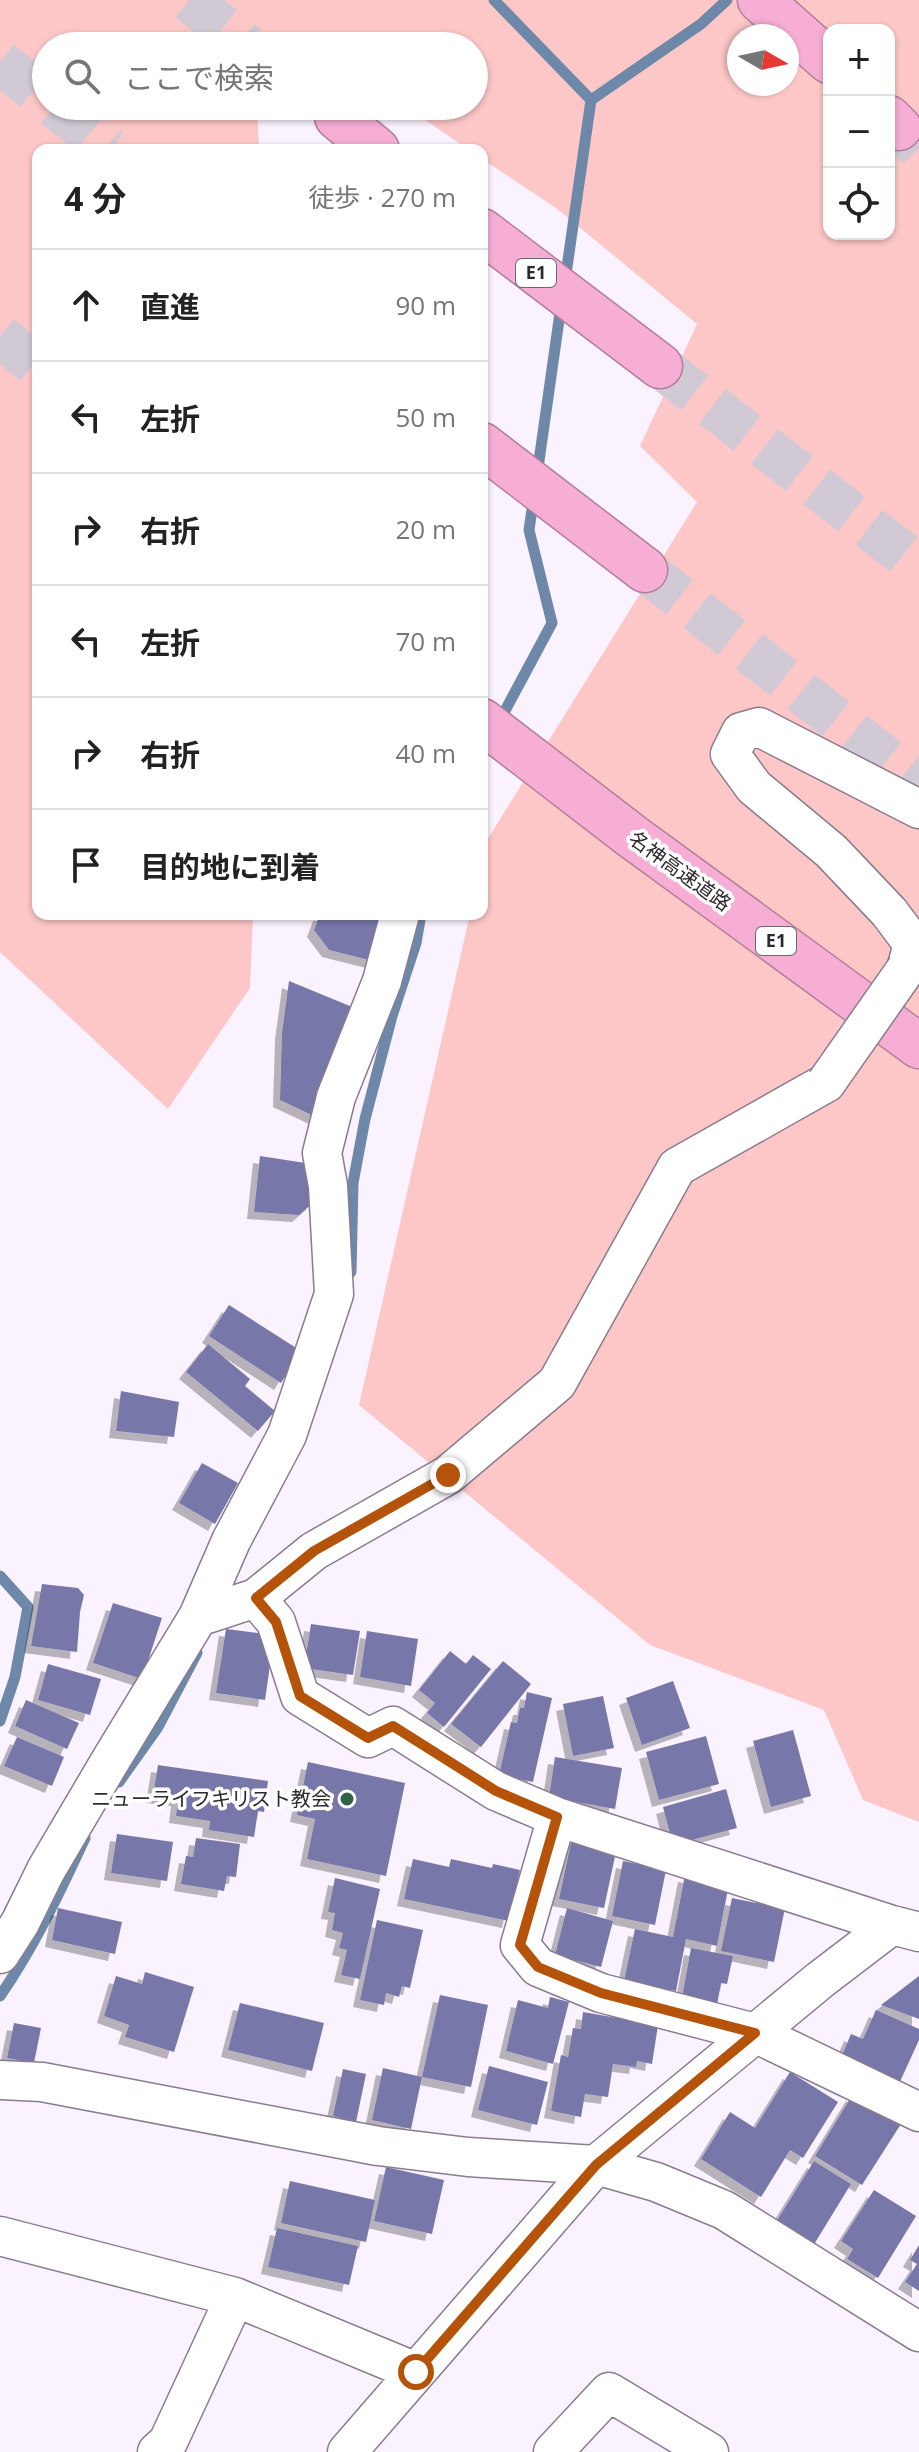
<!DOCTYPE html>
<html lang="ja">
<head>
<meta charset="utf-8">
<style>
	:root { --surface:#fff; --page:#f6f6f6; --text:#222; --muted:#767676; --line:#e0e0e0 }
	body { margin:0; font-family:"Open Sans","Noto Sans JP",sans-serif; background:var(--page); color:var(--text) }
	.controls { position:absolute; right:24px; top:24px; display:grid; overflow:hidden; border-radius:16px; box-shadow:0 2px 6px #0004 }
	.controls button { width:72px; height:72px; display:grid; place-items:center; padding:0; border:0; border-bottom:2px solid var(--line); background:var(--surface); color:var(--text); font:40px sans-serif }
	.compass { position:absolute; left:727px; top:24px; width:72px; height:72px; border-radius:50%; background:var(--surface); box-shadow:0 2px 6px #0004; rotate:99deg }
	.stop { position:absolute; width:24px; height:24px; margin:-18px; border:6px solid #b45309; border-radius:50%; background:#fff }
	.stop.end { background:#b45309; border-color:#fff; box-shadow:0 2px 8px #0008 }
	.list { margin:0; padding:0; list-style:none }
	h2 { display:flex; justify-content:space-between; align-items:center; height:104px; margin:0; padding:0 32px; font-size:34px }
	h2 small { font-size:26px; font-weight:400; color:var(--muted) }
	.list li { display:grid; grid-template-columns:52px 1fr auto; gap:24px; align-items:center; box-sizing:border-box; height:112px; padding:0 32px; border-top:2px solid var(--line) }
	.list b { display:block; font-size:30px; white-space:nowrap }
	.list em { font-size:26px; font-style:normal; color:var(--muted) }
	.icon { flex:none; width:44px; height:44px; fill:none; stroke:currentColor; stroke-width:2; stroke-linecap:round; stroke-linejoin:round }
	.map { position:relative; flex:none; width:919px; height:2452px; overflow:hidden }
	.search { position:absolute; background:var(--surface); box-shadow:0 2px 6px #0004; left:32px; top:32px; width:456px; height:88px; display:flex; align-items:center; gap:20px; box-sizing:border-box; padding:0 28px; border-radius:44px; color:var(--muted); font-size:30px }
	.panel { position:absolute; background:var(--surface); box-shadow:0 2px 6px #0004; left:32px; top:144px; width:456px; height:776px; border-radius:16px }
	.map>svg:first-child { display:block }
</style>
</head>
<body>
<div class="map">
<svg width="919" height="2452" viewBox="0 0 919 2452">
	<defs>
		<filter id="shadow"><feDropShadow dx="-7" dy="7" stdDeviation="0" flood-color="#0004"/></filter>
	</defs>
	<rect width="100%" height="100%" fill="#faf2fe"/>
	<path fill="#fdc7c7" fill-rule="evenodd" d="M0,0H919V1822L863,1800L824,1710L650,1645L359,1405L470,914H482V863L487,840L697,502L640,446L697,324L556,208L482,159V150H469L405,106H474V46H46V106H257L259,150H38V914H253L250,988L168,1109L0,952ZM829,30H889V234H829ZM739,36H787V84H739Z"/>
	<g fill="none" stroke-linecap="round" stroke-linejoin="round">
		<path stroke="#6e88a9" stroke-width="11" d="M494,0L591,100
			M565,281L591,100L701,24L727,0
			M537,475L561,306
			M499,722L552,623L529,530L534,496
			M351,1272L353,1183L365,1119L392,1016L416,943L421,914
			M0,1576L28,1607L15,1677L0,1721
			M119,1782L158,1727L197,1653
			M0,1996C34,1947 60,1892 85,1838"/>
	</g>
	<path fill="#7877aa" filter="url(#shadow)" d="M320,914H389L377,962L329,950L314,930Z
		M289,981L362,1011L316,1117L280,1100L282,1033Z
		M260,1156L312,1164L313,1203L299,1215L254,1212Z
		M229,1305L301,1351L281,1383L209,1336Z
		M208,1344L250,1379L245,1386L275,1411L258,1431L186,1372Z
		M121,1391L179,1402L174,1437L116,1431Z
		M202,1463L238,1483L215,1524L179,1503Z
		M42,1584L78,1588L84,1595L80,1612L77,1652L31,1646Z
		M113,1603L162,1618L142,1679L93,1663Z
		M311,1624L360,1631L353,1675L304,1668Z
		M226,1629L266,1634L264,1650L272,1651L265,1700L216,1693Z
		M367,1631L418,1639L411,1686L360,1677Z
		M450,1651L466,1664L473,1655L491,1669L444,1727L427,1713L435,1703L419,1690Z
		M503,1661L531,1684L481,1747L451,1724Z
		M48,1664L101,1679L90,1715L38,1700Z
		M673,1681L690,1728L642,1745L626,1698Z
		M527,1692L552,1698L533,1782L499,1775L511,1722L517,1723L520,1708H524Z
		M603,1696L614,1748L573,1756L563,1704Z
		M26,1700L79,1723L67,1749L15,1726Z
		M793,1730L811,1796L771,1807L753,1741Z
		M706,1736L719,1784L659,1800L646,1752Z
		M17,1737L64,1757L52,1786L4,1766Z
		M555,1757L622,1768L615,1809L549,1797Z
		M308,1762L405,1783L386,1876L307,1859L315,1819L297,1815Z
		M158,1765L268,1781L264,1812L258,1811L254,1837L209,1830L210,1821L176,1816L178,1799L153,1796Z
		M726,1789L737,1828L673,1845L663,1807Z
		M117,1834L173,1842L167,1881L111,1873Z
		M196,1838L240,1844L236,1877L227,1876L224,1891L181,1884L186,1856L193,1857Z
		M572,1838L617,1847L604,1908L559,1899Z
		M413,1859L449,1867L451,1859L492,1868L493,1864L520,1870L509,1921L404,1899Z
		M623,1861L666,1870L655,1925L612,1916Z
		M685,1875L729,1884L717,1946L686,1939L676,1991L624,1981L635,1929L673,1937Z
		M335,1878L380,1889L360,1979L341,1975L347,1950L339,1948L343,1933L332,1930L335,1913L328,1912Z
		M757,1896L786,1903L774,1962L721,1951L732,1898L756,1903Z
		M58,1908L122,1922L115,1954L52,1940Z
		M567,1908L613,1921L601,1967L555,1955Z
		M377,1920L423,1930L410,1988L402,1986L399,1997L386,1993L384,2005L360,2000Z
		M691,1948L733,1956L727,1984L721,1983L717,2005L682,1998Z
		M145,1972L194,1987L174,2052L125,2037L129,2025L104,2016L116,1976L142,1984Z
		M919,1976V2019L881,2005Z
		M440,1995L488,2005L471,2087L422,2077Z
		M550,1997L569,2002L553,2064L506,2051L518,2000L548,2008Z
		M240,2003L324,2023L312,2071L228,2050Z
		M876,2010L919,2029V2040L898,2086L840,2060L851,2034L863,2039Z
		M583,2012L658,2025L652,2064L637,2061L636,2067L613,2064L608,2097L585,2094L581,2117L551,2111L561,2055L568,2057L573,2028L581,2029Z
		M14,2023L41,2028L34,2063L7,2058Z
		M489,2066L548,2082L537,2125L478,2110Z
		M383,2068L422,2077L411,2129L372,2120Z
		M343,2069L366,2074L356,2122L333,2116Z
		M790,2072L838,2102L803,2158L790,2150L761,2197L701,2159L730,2112L755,2128Z
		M853,2094L901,2124L862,2185L815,2156Z
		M814,2161L851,2184L813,2246L776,2222Z
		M386,2167L444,2180L432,2234L374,2221Z
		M290,2181L375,2200L366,2242L281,2223Z
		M874,2190L916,2216L878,2278L847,2259L853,2249L841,2241Z
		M277,2228L358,2246L349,2285L268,2267Z
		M919,2245V2291L905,2282L917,2264L910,2260Z"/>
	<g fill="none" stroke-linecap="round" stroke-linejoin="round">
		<path stroke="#d1cad5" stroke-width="44" stroke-dasharray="44 22" stroke-linecap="butt" d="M189,0L247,46
			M0,62L46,99
			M55,106L110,150
			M899,128L919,148
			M0,336L38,367
			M660,366L919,566
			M645,570L919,784"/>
		<g stroke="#897c8e" stroke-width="41">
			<path id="minor" d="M906,969L913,944L889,912L831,851L754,787L730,754L741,732L759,727L919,809
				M256,1598L314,1551L448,1475L557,1383L677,1167L826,1083
				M198,1617L256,1598L276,1622L300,1696L368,1738L393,1726L496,1791L557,1817L892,1925
				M557,1817L520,1945L538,1967L601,1993L755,2033L919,2112
				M0,1954L20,1923L46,1870L109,1763L198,1617L231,1541L287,1435L334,1294L328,1186L322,1153L336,1097L382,981L400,914
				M0,2080L42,2082L378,2146L468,2157L596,2165L656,2182L724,2210L919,2332
				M0,2236L235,2297L416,2372
				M157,2452L168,2442L235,2297
				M347,2452L596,2165L820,1980L892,1925L919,1932
				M553,2452L609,2392L709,2452"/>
		</g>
		<g stroke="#b17f9b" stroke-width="47">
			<path id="highway" d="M760,0L829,61
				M337,117L377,150
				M889,118L899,128
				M482,231L660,366
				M482,445L645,570
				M482,721L633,837L919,1046"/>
		</g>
		<use href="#minor" stroke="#fff" stroke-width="38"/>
		<use href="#highway" stroke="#f7aed4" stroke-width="44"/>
		<g stroke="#897c8e" stroke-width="41" stroke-linecap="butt">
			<path id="minor-bridge" d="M826,1083L906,969"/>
		</g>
		<use href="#minor-bridge" stroke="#fff" stroke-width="38"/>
	</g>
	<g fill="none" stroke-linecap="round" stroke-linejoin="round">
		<path stroke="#b45309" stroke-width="10" d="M416,2372L596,2165L755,2033L601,1993L538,1967L520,1945L557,1817L496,1791L393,1726L368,1738L300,1696L276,1622L256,1598L314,1551L448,1475"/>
	</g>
	<circle fill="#306449" stroke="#fff" stroke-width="3" cx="347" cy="1799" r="8"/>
	<g text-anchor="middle" stroke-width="7" stroke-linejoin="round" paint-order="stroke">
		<g fill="#fff" stroke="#6d696e" stroke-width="2">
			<rect x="516" y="259" width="40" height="28" rx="6"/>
			<rect x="756" y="927" width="40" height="28" rx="6"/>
		</g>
		<g font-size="18" font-weight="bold" fill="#2e2930">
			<text x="536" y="279">E1</text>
			<text x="776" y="947">E1</text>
		</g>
		<g font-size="20" fill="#2e2930" stroke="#fff">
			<text transform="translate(680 871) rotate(36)" y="7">名神高速道路</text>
		</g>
		<g font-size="20" fill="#2e2930" stroke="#fff" text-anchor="end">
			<text x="331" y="1806">ニューライフキリスト教会</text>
		</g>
	</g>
</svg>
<div class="controls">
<button>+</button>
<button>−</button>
<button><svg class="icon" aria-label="locate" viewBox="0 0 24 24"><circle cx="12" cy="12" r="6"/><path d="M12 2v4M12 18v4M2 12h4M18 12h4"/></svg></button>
</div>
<svg class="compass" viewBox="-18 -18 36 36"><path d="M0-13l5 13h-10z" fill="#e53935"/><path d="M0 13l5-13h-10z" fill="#767676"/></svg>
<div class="stop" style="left:416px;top:2372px"></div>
<div class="stop end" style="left:448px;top:1475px"></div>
<div class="search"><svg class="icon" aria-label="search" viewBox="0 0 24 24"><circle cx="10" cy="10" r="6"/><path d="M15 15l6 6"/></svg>ここで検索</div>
<section class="panel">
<h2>4 分<small>徒歩 · 270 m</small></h2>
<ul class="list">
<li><svg class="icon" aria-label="ahead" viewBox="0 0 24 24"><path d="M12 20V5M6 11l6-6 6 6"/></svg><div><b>直進</b></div><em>90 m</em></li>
<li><svg class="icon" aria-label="left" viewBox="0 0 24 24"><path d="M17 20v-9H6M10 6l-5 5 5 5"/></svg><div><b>左折</b></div><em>50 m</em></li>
<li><svg class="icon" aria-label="right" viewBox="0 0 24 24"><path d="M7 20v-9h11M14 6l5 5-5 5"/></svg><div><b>右折</b></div><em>20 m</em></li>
<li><svg class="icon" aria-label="left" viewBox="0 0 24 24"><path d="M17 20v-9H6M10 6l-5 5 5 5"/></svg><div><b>左折</b></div><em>70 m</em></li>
<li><svg class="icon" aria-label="right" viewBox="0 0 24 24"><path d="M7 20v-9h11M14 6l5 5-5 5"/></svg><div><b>右折</b></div><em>40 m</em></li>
<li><svg class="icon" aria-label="arrive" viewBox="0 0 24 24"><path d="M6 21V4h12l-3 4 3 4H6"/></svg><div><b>目的地に到着</b></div></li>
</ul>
</section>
</div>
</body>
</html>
